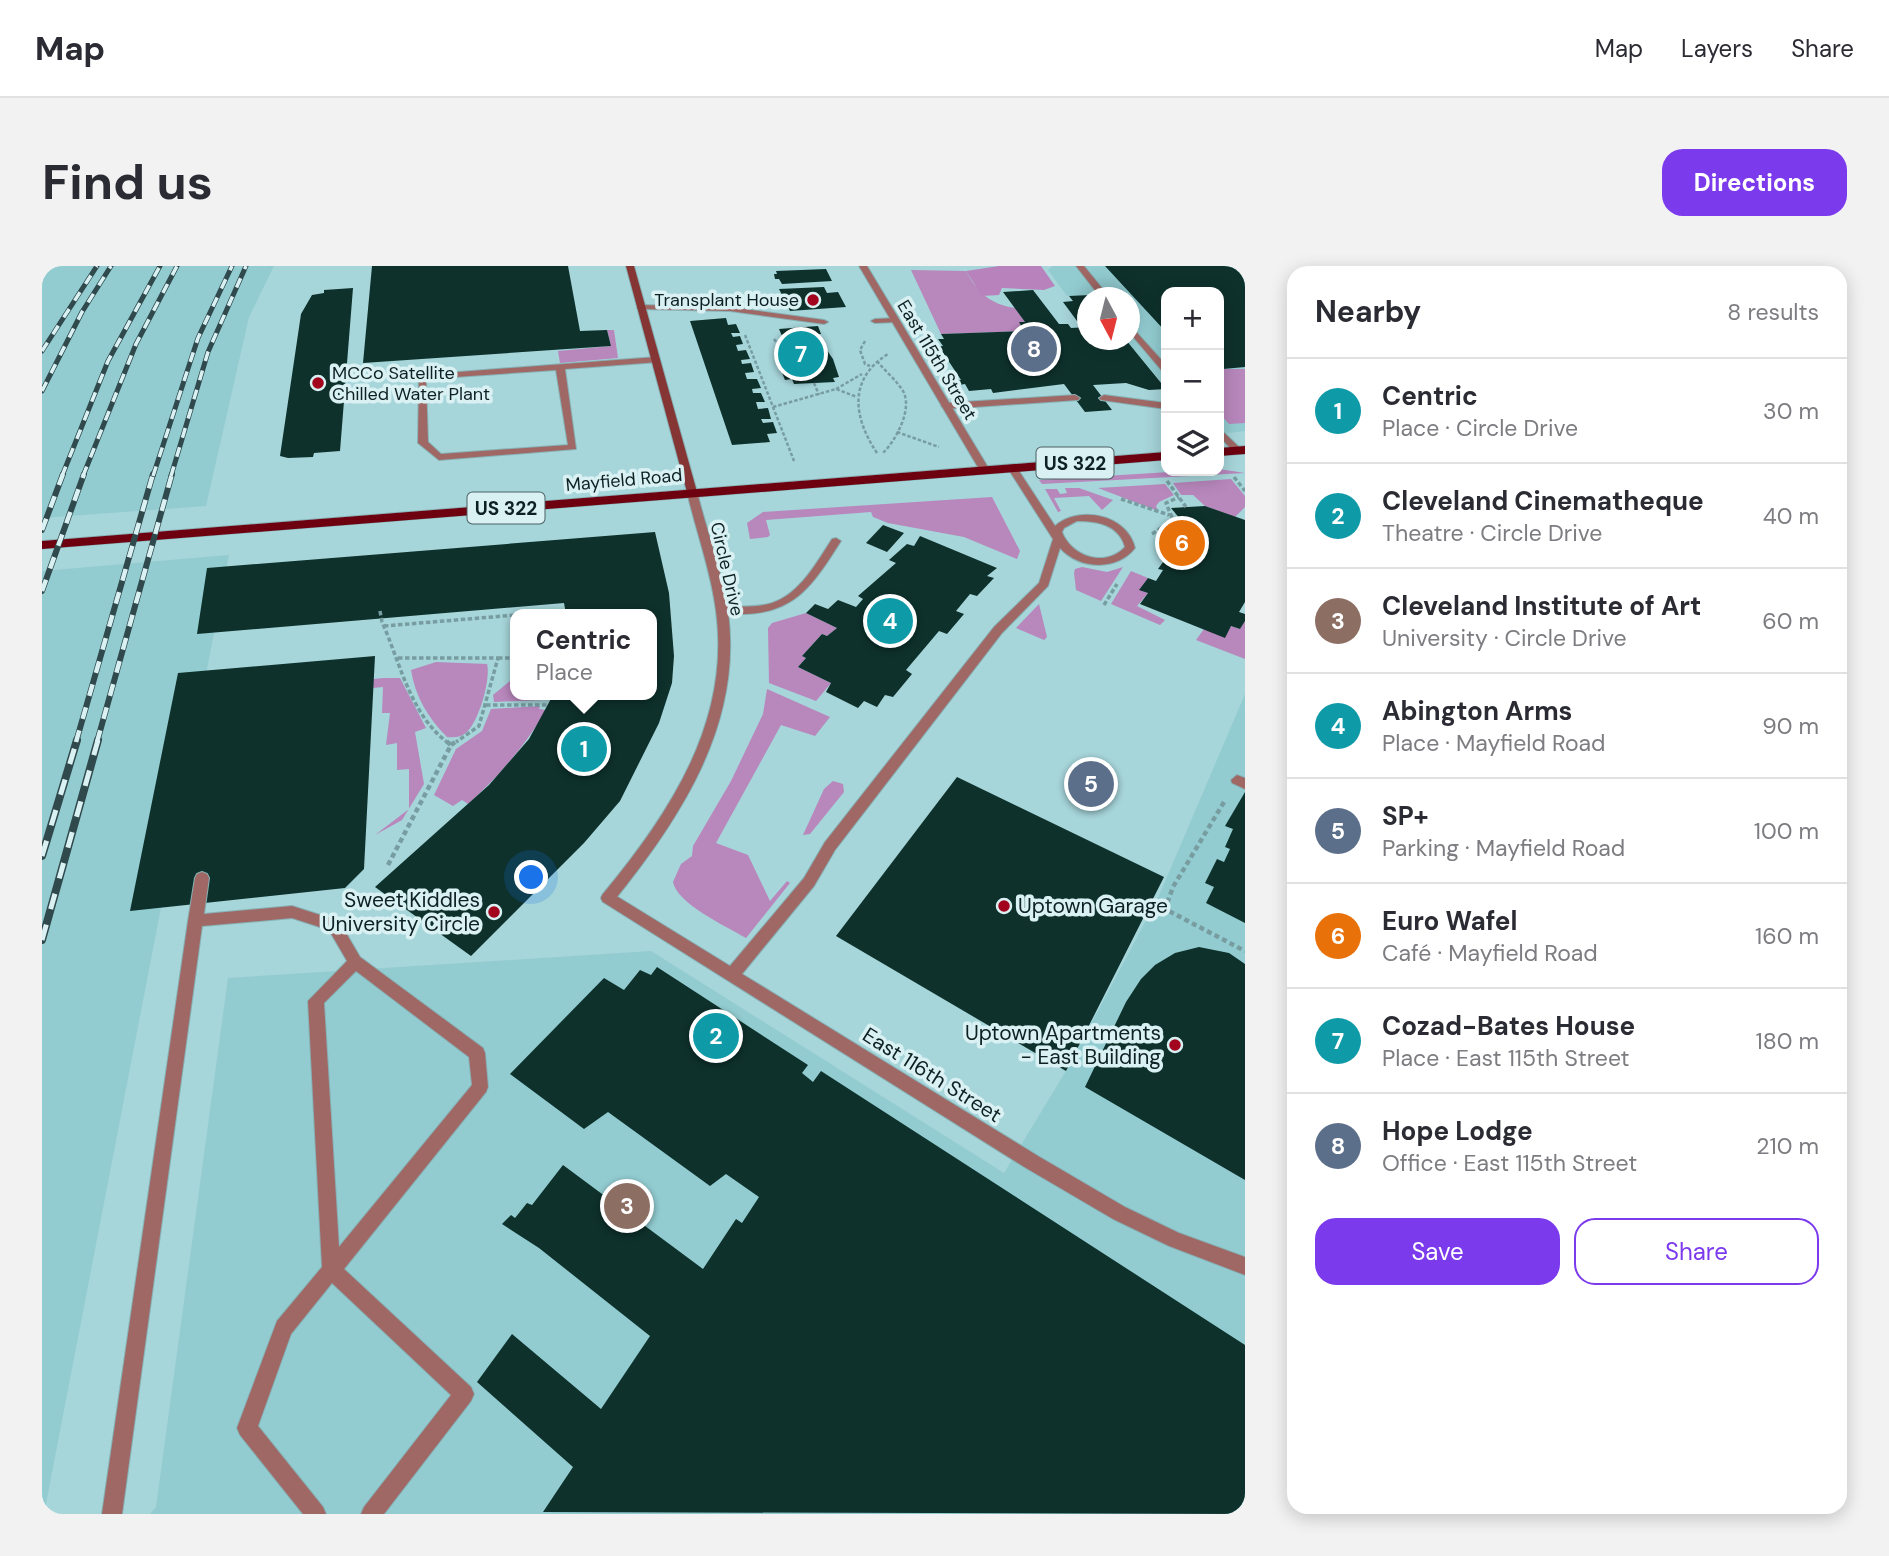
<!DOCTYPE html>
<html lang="en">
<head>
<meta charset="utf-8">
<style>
	:root { --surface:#fff; --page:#f2f2f3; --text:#2b2b33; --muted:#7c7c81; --line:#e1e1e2; --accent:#7c3aed }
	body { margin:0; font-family:"DM Sans",sans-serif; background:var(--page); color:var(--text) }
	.controls { position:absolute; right:21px; top:21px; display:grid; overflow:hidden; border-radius:14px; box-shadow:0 4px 18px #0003 }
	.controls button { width:63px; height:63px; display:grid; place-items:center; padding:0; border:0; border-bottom:2px solid var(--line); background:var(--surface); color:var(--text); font:35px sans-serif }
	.compass { position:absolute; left:1035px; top:21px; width:63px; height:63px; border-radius:50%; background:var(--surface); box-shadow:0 4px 18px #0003; rotate:173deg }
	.you { position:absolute; left:490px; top:612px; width:24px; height:24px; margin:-18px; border:5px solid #fff; border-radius:50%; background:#1a73e8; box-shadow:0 0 0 10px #1a73e833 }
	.badge { display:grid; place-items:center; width:46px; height:46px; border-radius:50%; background:var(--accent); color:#fff; font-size:23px; font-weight:700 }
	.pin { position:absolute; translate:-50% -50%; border:4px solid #fff; box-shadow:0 2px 7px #0006 }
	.popup { position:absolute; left:468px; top:343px; width:147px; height:91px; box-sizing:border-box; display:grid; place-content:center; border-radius:14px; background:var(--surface); filter:drop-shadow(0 2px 5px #0005); font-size:23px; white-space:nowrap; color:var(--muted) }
	.popup b { font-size:26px; color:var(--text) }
	.popup::after { content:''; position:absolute; left:50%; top:100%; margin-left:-14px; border:14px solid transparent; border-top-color:var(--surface) }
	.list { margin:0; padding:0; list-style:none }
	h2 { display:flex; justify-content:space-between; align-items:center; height:91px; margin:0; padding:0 28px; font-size:30px }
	h2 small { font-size:23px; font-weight:400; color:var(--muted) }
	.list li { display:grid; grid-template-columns:46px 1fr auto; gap:21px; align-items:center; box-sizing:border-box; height:105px; padding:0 28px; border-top:2px solid var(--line) }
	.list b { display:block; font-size:26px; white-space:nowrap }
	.list p { margin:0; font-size:23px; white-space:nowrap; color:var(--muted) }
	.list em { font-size:23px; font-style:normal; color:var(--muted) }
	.actions { display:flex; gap:14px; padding:21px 28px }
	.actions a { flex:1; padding:16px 0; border:2px solid var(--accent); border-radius:21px; text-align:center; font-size:24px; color:var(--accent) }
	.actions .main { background:var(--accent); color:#fff }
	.icon { flex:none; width:38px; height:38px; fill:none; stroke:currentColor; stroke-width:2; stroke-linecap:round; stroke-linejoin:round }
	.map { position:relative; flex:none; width:1203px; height:1248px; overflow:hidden; border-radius:21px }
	header { display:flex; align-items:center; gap:42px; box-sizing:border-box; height:98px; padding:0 35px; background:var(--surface); border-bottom:2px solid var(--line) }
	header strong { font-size:33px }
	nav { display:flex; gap:38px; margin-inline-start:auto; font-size:24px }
	.intro { display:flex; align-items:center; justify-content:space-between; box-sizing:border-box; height:168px; padding:0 42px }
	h1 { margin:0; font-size:49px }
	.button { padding:18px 32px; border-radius:21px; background:var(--accent); color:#fff; font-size:24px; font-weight:700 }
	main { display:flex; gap:42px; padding:0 42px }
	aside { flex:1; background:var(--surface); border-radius:21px; box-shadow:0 4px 18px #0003 }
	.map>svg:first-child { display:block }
</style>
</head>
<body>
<header>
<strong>Map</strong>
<nav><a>Map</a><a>Layers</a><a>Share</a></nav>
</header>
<div class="intro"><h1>Find us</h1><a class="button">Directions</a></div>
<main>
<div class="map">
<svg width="1203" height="1248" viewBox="0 0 1203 1248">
	<rect width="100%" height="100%" fill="#a6d5da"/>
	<path fill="#92ccd1" d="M0,0H232L207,51L164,240L0,252Z
		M1010,0H1203V165L1177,168V26H1124V122L1084,74H1087V32L1025,30L1006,4Z
		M187,289L2,1248H0V305Z
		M1203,428V1248H108L114,1241L186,712L609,685L962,907L1024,805L1116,632Z"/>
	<path fill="#b887bc" d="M869,4L924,5C936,27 948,38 973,42L983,56H977L982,65L899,68Z
		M565,64H572L576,92L518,97L516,85L569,80Z
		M1177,99L1181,103H1203V157L1187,158L1177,147Z
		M1177,203L1203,207L1000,218L997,214Z
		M1189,213L1203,230V241L1193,251L1163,240L1151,229H1139L1131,217Z
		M1123,218L1132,229L1117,236L1114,240L1116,245L1056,222Z
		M1023,222H1037L1071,234L1060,244L1047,230L1012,232L1019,245L1016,246L1003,223H1015L1018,228L1025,227Z
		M950,231L978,285L975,293L922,271L846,257L831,251L829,246L724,254L728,269L726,271L708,273L705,257L721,246Z
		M1040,301L1065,306L1081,301L1059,335L1034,324L1032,307L1033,303Z
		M1089,305L1106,312L1098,323L1106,327L1095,340L1123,354L1118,359L1069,338Z
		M997,338L1005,371L1002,374L974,362Z
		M764,347L795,362L785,370L780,368L760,390L764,392L756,401L789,417L774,435L727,417L726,362L730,357Z
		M1203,355V393L1154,374L1162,363L1183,371L1189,360L1198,363Z
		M394,396L445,398C449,413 437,455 425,466C419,471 413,472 405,471C386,452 373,430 369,404Z
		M474,410V429H510L509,433L504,431L500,434L452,436L451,429Z
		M342,412H358L384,462L373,466L382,518L360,554L333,569L367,543V503L355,504V477L344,479L348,447H340L341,421L331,422V413Z
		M725,423L788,451L773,470L739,459L674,577L706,589L728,635L745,615L748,617L704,672C684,660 635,638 631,616L639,598L650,590L651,580L689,515L721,448Z
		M498,440L497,443L504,444C483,480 457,510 426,538L420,534L411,540L392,529L414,483L440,465L449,443Z
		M791,515L801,518L802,526L768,568L761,569L782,523Z"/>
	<path fill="#b883bc" d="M957,0H999L1013,20L1002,24L960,22L957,29L940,30L924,5Z"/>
	<path fill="#0e312c" d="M330,0H526L538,65L565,64L569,80L321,97Z
		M1063,0H1203V101L1181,103L1177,99V26H1124V66Z
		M784,3L790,15L740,18L737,13H733L732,8H735L734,5Z
		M782,21L785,27L796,26L804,41L748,45L737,23Z
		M311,22L298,185L272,187L271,191L246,192L238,190L259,48L270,29L282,27V24Z
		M991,24L1017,58H1026L1029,62L1045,61V74H1084L1124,123L1107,124L1084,117L1051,119L1070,144L1043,146L1022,118L951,127L949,123L927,125L923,118L917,119L914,115L919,114L900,85L895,86L892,81L901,80L896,73H902L899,68L982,65L977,56H983L961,26Z
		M1048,29L1050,32H1045V60L1038,59L1021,36L1031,35L1027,30Z
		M684,52L686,59L694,58L698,67H689L691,71L698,70L701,78L694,79L696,85L704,84L708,93L699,94L700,98L709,97L712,106L703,107L705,113H715L719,122L710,123L711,127H719L723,136H714L716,143L726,142L729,153H719L721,157L731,156L735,167L725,168L728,176L690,179L648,55Z
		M776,60L779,68L765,69L772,84L784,83L791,93L797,111L791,112L793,116L752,118L750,113L743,114L732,87L751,86L744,70H740L737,63Z
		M1163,240L1203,254V336L1197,346L1203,348V355L1198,363L1189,360L1183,372L1098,338L1106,327L1097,324L1106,312L1114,315L1121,304L1116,303L1124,292L1116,289L1125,277L1132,280L1139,270L1144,271L1150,262L1143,259L1129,242Z
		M841,259L862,267L845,286L824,277Z
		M613,266L627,327L632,390L630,417L617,457L578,535L542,577L429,690L333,621L447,519L487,473L511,429H610V348H524L522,337L155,368L165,302Z
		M878,270L955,302L945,310L952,312L935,330L928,328L914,345L922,348L905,368L897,365L864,404L870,408L851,431L843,429L835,441L822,435L816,442L784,426L789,417L756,401L764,392L760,390L780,368L785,370L795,362L764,347L773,338L786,343L796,334L814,341L821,333L816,330L854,297L847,294L865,278L872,280Z
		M333,390L322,603L303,622L88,645L136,407Z
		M915,511L1122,611L1024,805L794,670Z
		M1203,526V657L1164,637L1172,621L1163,617L1175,593L1182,596L1188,583L1183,581L1191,563L1183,560Z
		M1157,681L1187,687L1203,698V914L1043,821L1084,736L1099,713L1113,699L1133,687Z
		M615,701L766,799L760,807L771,816L779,805L1203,1079V1248L501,1246L531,1201L435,1116L470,1068L559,1143L608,1070L497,982L460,958L469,949L473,952L485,937L490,939L521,899L661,1003L694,953L700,957L717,931L684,908L668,920L566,846L542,863L468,808L562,712L582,724L598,704L609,709Z"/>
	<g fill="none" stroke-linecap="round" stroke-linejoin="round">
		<g stroke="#87b1b5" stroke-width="2">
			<path id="lane" d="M1034,0H1042L1068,32H1059Z
				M599,39L688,41L782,54L786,56L782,58L688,45L596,43L595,41Z
				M853,52H856V56L833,57L829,55L833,53Z
				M1087,58L1124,99V107L1121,106L1087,66Z
				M614,91L618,94L617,96L523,103L534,183L397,194L376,177L377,109ZM514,104L526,179L399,188L386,176L384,113Z
				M1033,129L1038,132L1036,134L904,143L899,140L904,137Z
				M1062,129L1124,137V143L1059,134L1057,132Z
				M1177,162L1198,182V186H1192L1177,170Z
				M967,199H973L1013,260C1037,239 1085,248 1093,282C1075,305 1038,304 1018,282L1006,320L960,367L793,584L772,620L700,708L996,890L1083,941L1137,967L1203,991V1009L1127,980L1071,953L984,902L561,636L559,632L561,628H571L688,700L762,612L783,576L952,361L997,317L1011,273L965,201ZM1035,255C1056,255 1077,259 1083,281C1063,302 1030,291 1020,266L1022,262Z
				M794,272L799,275C773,315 756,346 704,348C695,348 685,349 676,348L674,345L680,341C696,340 715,342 730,337C758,328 775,296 790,273Z
				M1195,509L1203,512V523L1190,517L1189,514Z
				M160,606L165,608L167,612L162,648L250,640L297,655L318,691L441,782L443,787L446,821L444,826L302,1003L429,1121L432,1128L429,1135L342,1248H319L322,1241L409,1129L290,1017L249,1068L216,1160L281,1241L284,1248H261L198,1169L195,1162L235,1055L280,1001L266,735L305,695L287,664L250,652L160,660L80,1248H60L146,655L153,612L155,608ZM314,705L427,791L430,819L297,981L282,737Z"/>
		</g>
		<g stroke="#87b1b5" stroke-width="2">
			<path id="street" d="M817,0H825L947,203L945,205L937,203Z
				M650,223L655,226C665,266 680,305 686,346C701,458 638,553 571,636H561L559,632L561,628C628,547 689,455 674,345C669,305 654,265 645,226Z"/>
		</g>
		<g stroke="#87b1b5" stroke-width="2">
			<path id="secondary" d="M584,0H592L655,226L654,228L645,226Z"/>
		</g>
		<g stroke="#87b1b5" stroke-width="1">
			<path id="primary" d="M1203,180V188L1177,190V182Z
				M1124,186V194L0,283V275Z"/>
		</g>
		<path stroke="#779da1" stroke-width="2.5" stroke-dasharray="3.5 2" stroke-linecap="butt" d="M703,69L752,195
			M732,73L737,80H748
			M823,75L818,84L823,98L828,100
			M835,95C843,105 854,114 861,125C871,143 854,174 841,187
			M772,117L777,129
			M794,123L820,108
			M731,141L794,123L815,131
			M855,166L897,181
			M835,187C811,151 806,113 846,88"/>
		<path stroke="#779da1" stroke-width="3.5" stroke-dasharray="4.5 2.5" stroke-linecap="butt" d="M1192,211L1203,225
			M1125,215L1144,241
			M1079,233L1127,249
			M1110,268L1131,254L1124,237L1137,231
			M1062,339L1075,318
			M338,345L340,356C358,396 368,448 405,476
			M479,348L515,345V348
			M342,360L474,349
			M356,392H456L437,460L414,476
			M456,392H474
			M444,439H507"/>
		<path stroke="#779da1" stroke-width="4.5" stroke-dasharray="5 3.5" stroke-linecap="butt" d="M409,479L416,474
			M1182,536L1131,621L1123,643L1203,685
			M346,599L409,479L403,474"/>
		<use href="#lane" fill="#a06865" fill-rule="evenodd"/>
		<use href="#street" fill="#a06865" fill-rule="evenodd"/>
		<use href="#secondary" fill="#853634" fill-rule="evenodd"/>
		<use href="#primary" fill="#6e0110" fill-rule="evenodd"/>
		<g stroke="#30494c" stroke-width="5">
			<path id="rail-far2" d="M0,85L55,0
				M0,125L40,46L69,0
				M20,210L66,95L118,0
				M41,210L94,78L135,0
				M111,210L156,72L190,0
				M129,210L166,86L204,0"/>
		</g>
		<g stroke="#30494c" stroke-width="6">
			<path id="rail-far1" d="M0,264L21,208
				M0,325L42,208
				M34,476L111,208
				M55,476L130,208"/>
		</g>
		<g stroke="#30494c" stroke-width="8">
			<path id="rail" d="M0,590L35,474
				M0,674L56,474"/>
		</g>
		<use href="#rail-far2" stroke="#daf1f4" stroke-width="3.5" stroke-dasharray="10" stroke-linecap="butt"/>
		<use href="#rail-far1" stroke="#daf1f4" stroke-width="4.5" stroke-dasharray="12" stroke-linecap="butt"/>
		<use href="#rail" stroke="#daf1f4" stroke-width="5" stroke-dasharray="16" stroke-linecap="butt"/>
	</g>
	<g fill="#a2041d" stroke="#daf1f4" stroke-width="2.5">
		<circle cx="771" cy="34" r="7"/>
		<circle cx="276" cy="117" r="7"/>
		<circle cx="962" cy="640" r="7"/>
		<circle cx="452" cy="646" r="7"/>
		<circle cx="1133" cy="779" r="7"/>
	</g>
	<g text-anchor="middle" stroke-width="7" stroke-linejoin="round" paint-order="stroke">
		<g font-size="18" fill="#0d2022" stroke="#daf1f4" text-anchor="end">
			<text x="757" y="40">Transplant House</text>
			<text x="290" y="113" text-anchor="start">MCCo Satellite<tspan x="290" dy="21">Chilled Water Plant</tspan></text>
		</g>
		<g font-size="18" fill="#0d2022" stroke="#daf1f4">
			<text transform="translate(895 94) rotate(59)" y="6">East 115th Street</text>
			<text transform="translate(582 214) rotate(-5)" y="6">Mayfield Road</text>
			<text transform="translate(685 303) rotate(77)" y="6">Circle Drive</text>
		</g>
		<g fill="#daf1f4" stroke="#4a5f61" stroke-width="2">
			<rect x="994.5" y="181.5" width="77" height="31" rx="5"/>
			<rect x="425.5" y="226.5" width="77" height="31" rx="5"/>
		</g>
		<g font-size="19" font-weight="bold" fill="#0d2022">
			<text x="1033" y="204">US 322</text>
			<text x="464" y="249">US 322</text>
		</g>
		<g font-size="21" fill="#0d2022" stroke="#daf1f4" text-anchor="end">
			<text x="438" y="641">Sweet Kiddles<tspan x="438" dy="24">University Circle</tspan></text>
			<text x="976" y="647" text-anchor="start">Uptown Garage</text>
			<text x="1119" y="774">Uptown Apartments<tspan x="1119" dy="24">- East Building</tspan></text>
		</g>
		<g font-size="21" fill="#0d2022" stroke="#daf1f4">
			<text transform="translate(890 809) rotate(32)" y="7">East 116th Street</text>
		</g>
	</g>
</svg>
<div class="controls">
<button>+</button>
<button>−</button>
<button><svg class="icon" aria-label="layers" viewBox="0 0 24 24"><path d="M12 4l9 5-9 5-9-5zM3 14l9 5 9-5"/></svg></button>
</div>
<svg class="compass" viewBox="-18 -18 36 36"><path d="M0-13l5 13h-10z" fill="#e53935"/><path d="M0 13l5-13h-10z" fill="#7c7c81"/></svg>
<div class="you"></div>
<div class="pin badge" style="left:542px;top:483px;background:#0f9aa8">1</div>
<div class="popup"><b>Centric</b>Place</div>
<div class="pin badge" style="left:674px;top:770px;background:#0f9aa8">2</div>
<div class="pin badge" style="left:585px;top:940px;background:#8d6e63">3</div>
<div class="pin badge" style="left:848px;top:355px;background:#0f9aa8">4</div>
<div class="pin badge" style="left:1049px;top:518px;background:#5c6f8a">5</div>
<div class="pin badge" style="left:1140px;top:277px;background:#e8710a">6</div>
<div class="pin badge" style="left:759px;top:88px;background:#0f9aa8">7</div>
<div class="pin badge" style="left:992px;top:83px;background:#5c6f8a">8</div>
</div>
<aside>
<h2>Nearby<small>8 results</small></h2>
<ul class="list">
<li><span class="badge" style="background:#0f9aa8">1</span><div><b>Centric</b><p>Place · Circle Drive</p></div><em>30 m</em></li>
<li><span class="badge" style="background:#0f9aa8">2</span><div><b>Cleveland Cinematheque</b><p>Theatre · Circle Drive</p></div><em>40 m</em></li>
<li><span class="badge" style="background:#8d6e63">3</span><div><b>Cleveland Institute of Art</b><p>University · Circle Drive</p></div><em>60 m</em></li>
<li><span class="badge" style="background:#0f9aa8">4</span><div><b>Abington Arms</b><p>Place · Mayfield Road</p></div><em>90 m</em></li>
<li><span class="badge" style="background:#5c6f8a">5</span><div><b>SP+</b><p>Parking · Mayfield Road</p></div><em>100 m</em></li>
<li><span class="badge" style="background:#e8710a">6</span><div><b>Euro Wafel</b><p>Café · Mayfield Road</p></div><em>160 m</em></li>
<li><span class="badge" style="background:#0f9aa8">7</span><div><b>Cozad-Bates House</b><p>Place · East 115th Street</p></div><em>180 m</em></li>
<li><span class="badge" style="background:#5c6f8a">8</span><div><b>Hope Lodge</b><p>Office · East 115th Street</p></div><em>210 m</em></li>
</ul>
<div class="actions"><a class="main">Save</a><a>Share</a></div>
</aside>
</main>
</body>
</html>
